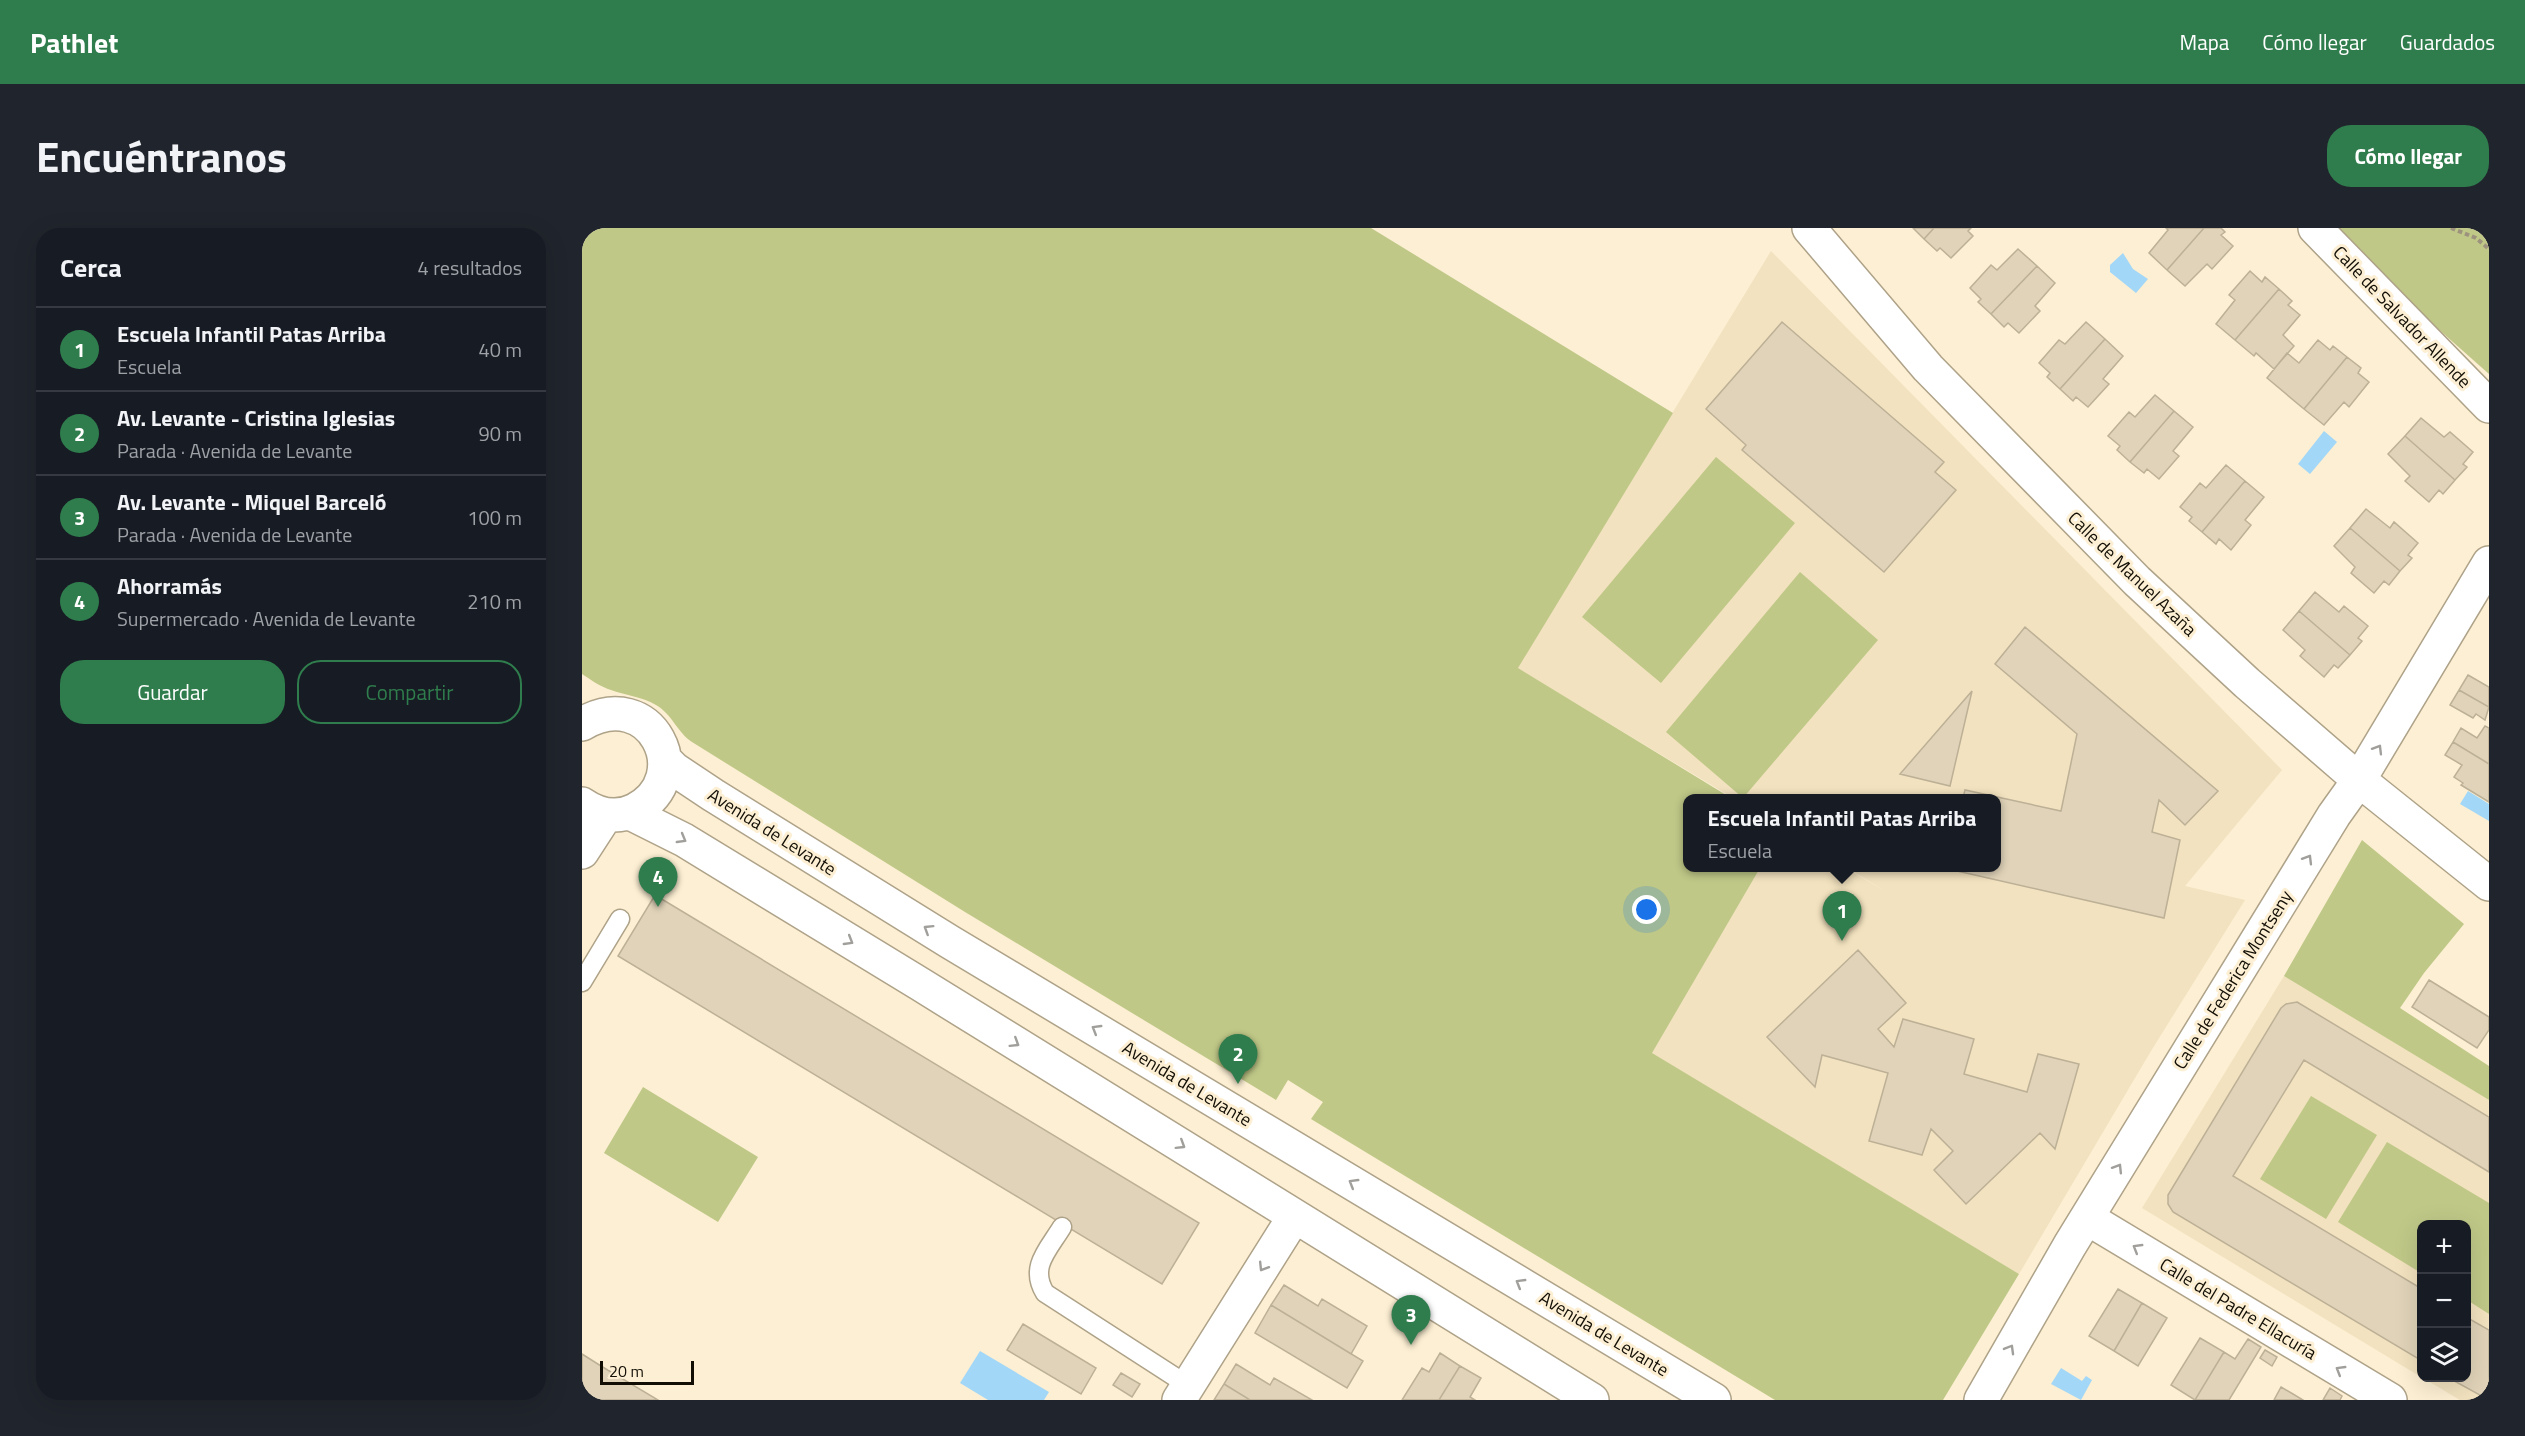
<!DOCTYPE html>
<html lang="es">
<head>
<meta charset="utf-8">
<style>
	:root { --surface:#171b24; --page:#20242c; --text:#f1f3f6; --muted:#9ea1a6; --line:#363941; --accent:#2f7c4c }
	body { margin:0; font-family:"Titillium Web",sans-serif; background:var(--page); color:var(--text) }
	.controls { position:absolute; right:18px; bottom:18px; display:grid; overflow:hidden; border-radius:12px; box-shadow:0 6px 24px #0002 }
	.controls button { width:54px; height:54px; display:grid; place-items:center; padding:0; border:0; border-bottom:2px solid var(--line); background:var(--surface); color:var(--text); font:30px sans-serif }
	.scale { position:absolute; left:18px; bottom:15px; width:94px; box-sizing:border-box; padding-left:6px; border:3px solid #120e05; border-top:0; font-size:16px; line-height:21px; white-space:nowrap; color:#120e05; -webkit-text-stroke:4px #fcefd3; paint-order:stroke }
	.you { position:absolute; left:1065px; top:682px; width:21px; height:21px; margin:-15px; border:4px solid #fff; border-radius:50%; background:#1a73e8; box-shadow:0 0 0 9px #1a73e833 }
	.badge { display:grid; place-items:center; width:39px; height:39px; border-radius:50%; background:var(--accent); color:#fff; font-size:20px; font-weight:700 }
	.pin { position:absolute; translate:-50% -50px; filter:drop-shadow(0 2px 3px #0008) }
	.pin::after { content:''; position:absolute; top:32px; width:21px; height:18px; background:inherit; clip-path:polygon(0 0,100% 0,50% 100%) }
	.popup { position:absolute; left:1101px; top:566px; width:318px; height:78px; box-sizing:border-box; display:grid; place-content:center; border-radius:12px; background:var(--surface); filter:drop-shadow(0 2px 4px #0005); font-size:20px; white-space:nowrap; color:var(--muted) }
	.popup b { font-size:22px; color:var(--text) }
	.popup::after { content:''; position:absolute; left:50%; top:100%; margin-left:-12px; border:12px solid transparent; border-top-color:var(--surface) }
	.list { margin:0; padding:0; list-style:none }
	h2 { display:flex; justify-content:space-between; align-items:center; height:78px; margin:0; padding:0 24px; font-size:26px }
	h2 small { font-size:20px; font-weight:400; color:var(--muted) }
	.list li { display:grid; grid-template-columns:39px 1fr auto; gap:18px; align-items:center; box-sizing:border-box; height:84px; padding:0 24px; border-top:2px solid var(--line) }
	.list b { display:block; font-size:22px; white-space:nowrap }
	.list p { margin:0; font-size:20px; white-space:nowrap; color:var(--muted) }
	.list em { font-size:20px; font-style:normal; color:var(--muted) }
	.actions { display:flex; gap:12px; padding:18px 24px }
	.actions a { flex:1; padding:14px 0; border:2px solid var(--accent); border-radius:24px; text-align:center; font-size:21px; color:var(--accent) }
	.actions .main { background:var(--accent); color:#fff }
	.icon { flex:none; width:33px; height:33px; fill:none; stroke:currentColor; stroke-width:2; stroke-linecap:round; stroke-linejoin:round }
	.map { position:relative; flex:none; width:1907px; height:1172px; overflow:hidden; border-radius:24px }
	header { display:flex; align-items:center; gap:36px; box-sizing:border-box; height:84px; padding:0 30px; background:var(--accent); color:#fff }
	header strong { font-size:28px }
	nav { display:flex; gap:33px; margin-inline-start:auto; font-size:21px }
	.intro { display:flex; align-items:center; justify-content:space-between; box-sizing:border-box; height:144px; padding:0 36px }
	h1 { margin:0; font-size:42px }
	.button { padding:15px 27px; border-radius:24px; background:var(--accent); color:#fff; font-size:21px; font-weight:700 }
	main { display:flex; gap:36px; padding:0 36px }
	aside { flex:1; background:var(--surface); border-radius:24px; box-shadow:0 6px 24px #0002 }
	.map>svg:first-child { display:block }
</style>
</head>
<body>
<header>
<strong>Pathlet</strong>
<nav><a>Mapa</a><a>Cómo llegar</a><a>Guardados</a></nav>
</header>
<div class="intro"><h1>Encuéntranos</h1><a class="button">Cómo llegar</a></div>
<main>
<aside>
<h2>Cerca<small>4 resultados</small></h2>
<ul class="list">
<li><span class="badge">1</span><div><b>Escuela Infantil Patas Arriba</b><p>Escuela</p></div><em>40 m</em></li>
<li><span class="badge">2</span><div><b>Av. Levante - Cristina Iglesias</b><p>Parada · Avenida de Levante</p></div><em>90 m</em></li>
<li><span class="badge">3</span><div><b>Av. Levante - Miquel Barceló</b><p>Parada · Avenida de Levante</p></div><em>100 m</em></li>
<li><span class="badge">4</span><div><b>Ahorramás</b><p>Supermercado · Avenida de Levante</p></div><em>210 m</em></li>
</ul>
<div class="actions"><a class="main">Guardar</a><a>Compartir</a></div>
</aside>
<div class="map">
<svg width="1907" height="1172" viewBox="0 0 1907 1172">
	<rect width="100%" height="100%" fill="#fcefd3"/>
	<path fill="#f2e2bf" d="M1189,23L1700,542L1603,658L1663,672L1569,823L1437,1046L1069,825L1178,640H1263L1305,664L1265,640H1414V570H1151L935,440Z
		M1702,748L1907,872V1172H1878L1841,1150H1884V996H1840L1839,1149L1560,980Z"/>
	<path fill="#bfc887" d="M0,0H789L1091,185L936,440L1149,570H1106V640H1178L1070,825L1437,1046L1361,1172H1193L729,891L741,874L706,852L694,872L383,684L110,514C95,504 90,486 74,477C59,468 45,468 29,462C19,459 9,452 0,446Z
		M1756,0H1907V146L1845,91Z
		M1134,229L1213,295L1079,455L1000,389Z
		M1218,344L1296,412L1161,570L1084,504Z
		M1780,612L1882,696L1842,745L1818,780L1907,838V872L1702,748Z
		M61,859L176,929L136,994L22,925Z
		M1729,868L1795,907L1744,991L1678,951Z
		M1805,914L1907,975V1086L1885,1072L1884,996H1840L1839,1045L1756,994Z"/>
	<path fill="#a3d7f7" d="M1541,25L1551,41L1566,51L1554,65L1528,44V37Z
		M1742,203L1755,214L1728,246L1716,236Z
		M1886,563L1907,576V593L1878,576Z
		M398,1123L467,1164L462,1172H406L378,1155Z
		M1479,1140L1500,1153L1504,1148L1510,1152L1499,1172L1469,1156Z"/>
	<path fill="#e0d3b9" stroke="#bcb096" stroke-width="1.5" d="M1331,0H1352L1342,11Z
		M1352,0H1389L1386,3L1391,8L1369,30L1358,20L1355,23L1342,11Z
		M1584,0H1622L1585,42L1567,25L1586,2Z
		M1622,0H1639L1643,4L1639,7L1651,18L1630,41L1625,36L1603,58L1585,42Z
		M1436,21L1455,38L1409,86L1396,74L1399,71L1388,60L1409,37L1415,42Z
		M1455,38L1473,55L1453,78L1458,83L1437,105L1426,95L1422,99L1409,86Z
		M1668,43L1680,54L1683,49L1697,61L1653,112L1634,96L1653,72L1647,67Z
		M1697,61L1710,73L1706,77L1718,87L1701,107L1712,118L1692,141L1674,125L1672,128L1653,112Z
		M1200,94L1362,234L1353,244L1374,262L1302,344L1160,222L1164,217L1124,181Z
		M1504,94L1523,111L1478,161L1465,149L1468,145L1457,135L1477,112L1483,116Z
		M1523,111L1541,128L1521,151L1527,156L1506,179L1494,169L1491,173L1478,161Z
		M1736,112L1748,122L1751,118L1765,129L1722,181L1685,150L1705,125L1717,135Z
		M1765,129L1779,140L1776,145L1787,154L1767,179L1762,174L1742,197L1722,181Z
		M1573,167L1592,183L1548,234L1535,222L1538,218L1526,208L1547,184L1553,189Z
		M1592,183L1611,199L1591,223L1597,228L1577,251L1565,241L1562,245L1548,234Z
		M1839,190L1862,209L1868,204L1891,224L1881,236L1885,239L1873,252L1823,208Z
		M1823,208L1873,252L1861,266L1857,262L1847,274L1823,253L1828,248L1806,226Z
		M1644,237L1663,253L1620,304L1607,293L1610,289L1598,279L1618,255L1624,260Z
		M1663,253L1682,269L1663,292L1669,297L1649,322L1637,311L1634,316L1620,304Z
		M1784,281L1808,300L1812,294L1836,315L1826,327L1830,330L1818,343L1768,300Z
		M1768,300L1818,343L1807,357L1802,353L1792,365L1769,345L1773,339L1752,318Z
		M1733,364L1757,384L1762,378L1786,398L1776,410L1780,413L1768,427L1717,383Z
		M1717,383L1768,427L1756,440L1752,437L1742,449L1718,428L1723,422L1701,402Z
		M1443,399L1636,563L1603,597L1577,572L1570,604L1598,612L1582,690L1362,640H1414V570H1381L1383,562L1479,583L1495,506L1413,436Z
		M1886,447L1907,459V479L1877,462Z
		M1877,462L1907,479L1903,492L1894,486L1891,490L1868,477Z
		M1390,463L1368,558L1318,546Z
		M1903,498L1907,500V536L1871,514L1879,500L1895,510Z
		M1871,514L1907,536V574L1879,557L1881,555L1872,549L1880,537L1863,527Z
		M73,667L617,995L580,1056L36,728Z
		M1276,722L1324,775L1296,801L1312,819L1321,791L1392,811L1382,846L1445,864L1456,826L1497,836L1473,921L1458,905L1384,976L1352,942L1371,923L1349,901L1340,927L1287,913L1306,845L1240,827L1233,859L1185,809Z
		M1847,752L1907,789V802L1895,820L1830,779Z
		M1715,774L1907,889V944L1722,832L1651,948L1840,1061V1133L1591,984L1586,976V967L1699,780L1704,776Z
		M702,1057L736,1078L740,1071L785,1098L769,1126L689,1077Z
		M1536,1061L1560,1075L1532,1123L1507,1108Z
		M1560,1075L1585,1090L1556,1138L1532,1123Z
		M689,1077L781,1133L765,1160L673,1105Z
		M1884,1089L1907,1102V1172L1867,1150H1884Z
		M441,1096L514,1140L499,1166L425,1122Z
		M1618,1110L1642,1124L1613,1172L1589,1157Z
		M1666,1111L1679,1119L1647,1172H1613L1642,1124L1653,1131Z
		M1683,1122L1695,1129L1690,1138L1678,1130Z
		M858,1125L878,1138L857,1172H820L840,1140L847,1144Z
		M0,1126L19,1138L76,1172H0Z
		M654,1136L688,1157L692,1150L730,1172H668L642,1156Z
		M878,1138L899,1150L888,1169L893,1172H857Z
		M539,1145L558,1156L550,1169L531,1157Z
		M642,1156L668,1172H632Z
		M1699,1159L1711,1166L1721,1172H1692Z
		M1748,1160L1760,1168L1758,1172H1741Z"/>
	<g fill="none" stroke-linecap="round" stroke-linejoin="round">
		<g stroke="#aea288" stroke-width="21">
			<path id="service" d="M0,754L38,691
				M480,999C466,1022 447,1039 463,1065L607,1158"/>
		</g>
		<g stroke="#aea288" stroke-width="36">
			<path id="minor" d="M1227,0L1346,140L1555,353L1665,455L1777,552L1907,656
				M1733,0L1907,178
				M1505,990L1808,1172
				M597,1172L712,989
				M1399,1172L1488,1017L1752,587L1777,552L1907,335"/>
		</g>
		<g stroke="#aea288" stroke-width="36">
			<path id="tertiary" d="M0,496C69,455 116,549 53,582C35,591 16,587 0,576
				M83,532L92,541L131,567L368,714L1132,1172
				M48,585L102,612L338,756L1010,1172
				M0,624L24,587"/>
		</g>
		<path stroke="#9c927e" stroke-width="4" stroke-dasharray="4.5 3" stroke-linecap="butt" d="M1869,0L1894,10L1907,21"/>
		<use href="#service" stroke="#fff" stroke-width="18"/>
		<use href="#minor" stroke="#fff" stroke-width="33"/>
		<use href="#tertiary" stroke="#fff" stroke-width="33"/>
	</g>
	<defs><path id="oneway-chevron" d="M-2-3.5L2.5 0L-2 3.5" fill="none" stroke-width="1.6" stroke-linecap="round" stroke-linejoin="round" transform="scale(1.5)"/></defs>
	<g stroke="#a09f9b">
		<use href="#oneway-chevron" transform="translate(1796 521) rotate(-59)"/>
		<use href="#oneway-chevron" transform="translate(100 611) rotate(30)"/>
		<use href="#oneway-chevron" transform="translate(1726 631) rotate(-59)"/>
		<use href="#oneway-chevron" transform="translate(346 701) rotate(-148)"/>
		<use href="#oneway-chevron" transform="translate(267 713) rotate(31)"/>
		<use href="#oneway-chevron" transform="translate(514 801) rotate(-149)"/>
		<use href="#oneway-chevron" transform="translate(433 815) rotate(32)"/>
		<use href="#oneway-chevron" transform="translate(599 917) rotate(32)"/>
		<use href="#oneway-chevron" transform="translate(1536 940) rotate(-58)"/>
		<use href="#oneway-chevron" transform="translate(771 955) rotate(-149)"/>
		<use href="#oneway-chevron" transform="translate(1555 1020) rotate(-149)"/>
		<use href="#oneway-chevron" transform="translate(681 1039) rotate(122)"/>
		<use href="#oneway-chevron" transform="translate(938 1055) rotate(-149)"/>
		<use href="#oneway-chevron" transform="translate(1428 1121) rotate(-60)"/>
		<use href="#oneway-chevron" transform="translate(1758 1142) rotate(-149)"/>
	</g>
	<g text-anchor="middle" stroke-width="6" stroke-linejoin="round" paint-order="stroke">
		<g font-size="18" fill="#120e05" stroke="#fcefd3">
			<text transform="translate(1820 89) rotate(46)" y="6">Calle de Salvador Allende</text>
			<text transform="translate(1550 346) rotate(44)" y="6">Calle de Manuel Azaña</text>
			<text transform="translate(190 604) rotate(32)" y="6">Avenida de Levante</text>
			<text transform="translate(1651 752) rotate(-58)" y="6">Calle de Federica Montseny</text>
			<text transform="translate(605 856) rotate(31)" y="6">Avenida de Levante</text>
			<text transform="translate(1656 1081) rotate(31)" y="6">Calle del Padre Ellacuría</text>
			<text transform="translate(1022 1106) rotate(31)" y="6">Avenida de Levante</text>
		</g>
	</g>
</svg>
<div class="controls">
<button>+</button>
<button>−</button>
<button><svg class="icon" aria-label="layers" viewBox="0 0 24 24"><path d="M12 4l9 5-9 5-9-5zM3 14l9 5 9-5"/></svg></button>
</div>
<div class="scale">20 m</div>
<div class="you"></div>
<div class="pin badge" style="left:1260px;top:713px">1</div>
<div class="popup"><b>Escuela Infantil Patas Arriba</b>Escuela</div>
<div class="pin badge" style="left:656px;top:856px">2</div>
<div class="pin badge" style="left:829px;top:1117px">3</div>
<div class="pin badge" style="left:76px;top:679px">4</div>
</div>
</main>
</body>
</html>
